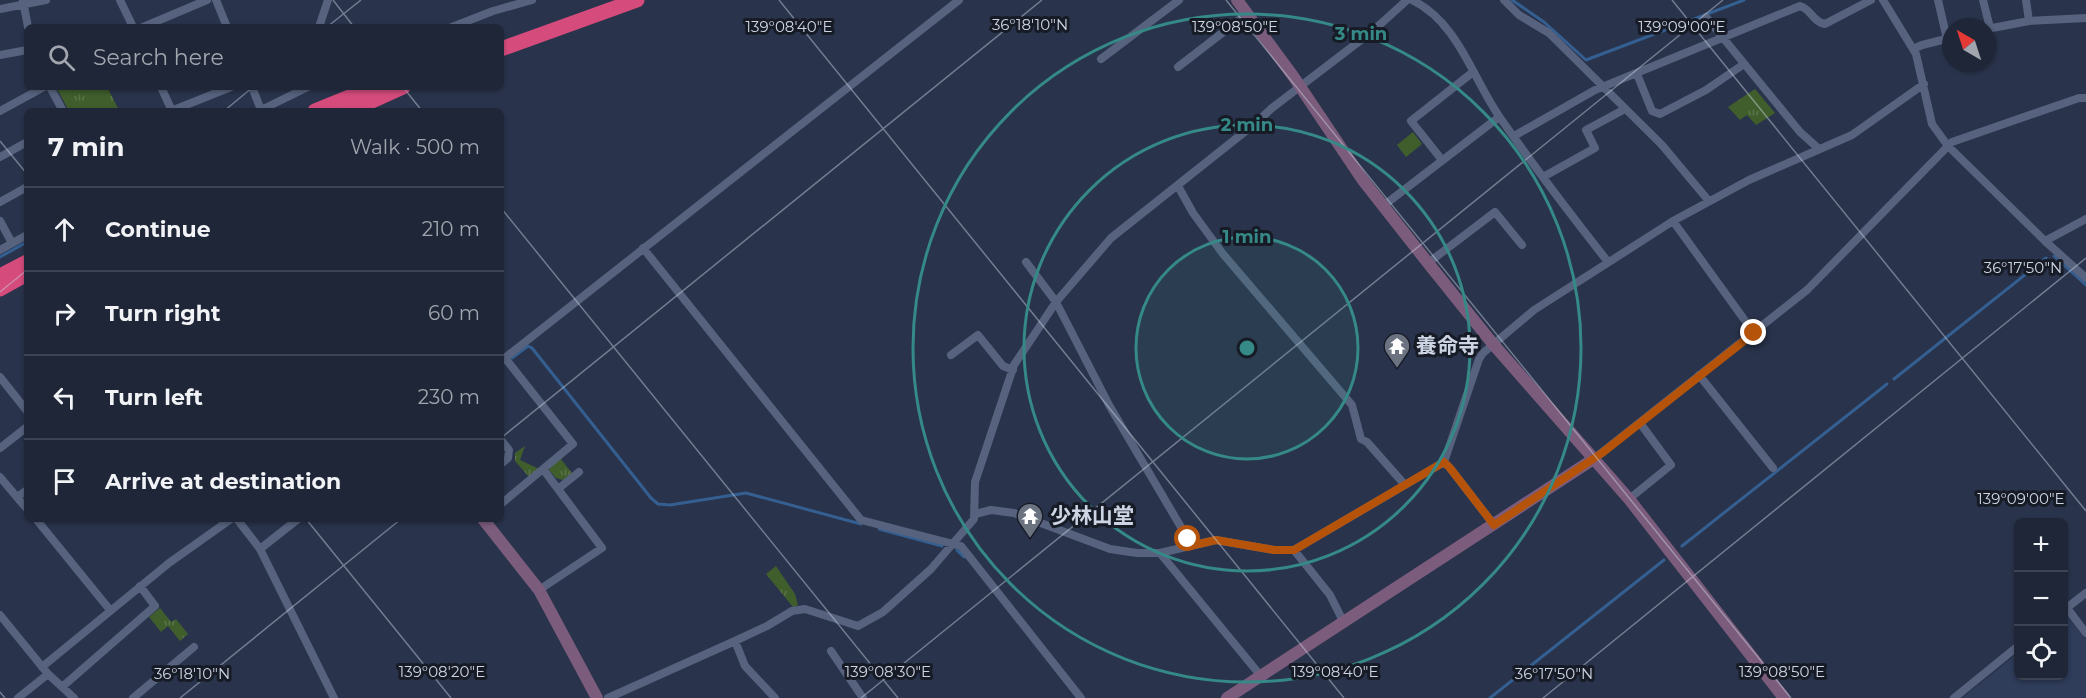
<!DOCTYPE html>
<html lang="en">
<head>
<meta charset="utf-8">
<style>
	:root { --surface:#1f2638; --page:#2c3243; --text:#f1f3f6; --muted:#a1a5ae; --line:#3c4353 }
	body { margin:0; font-family:Montserrat,"Noto Sans JP",sans-serif; background:var(--page); color:var(--text) }
	.controls { position:absolute; right:18px; bottom:18px; display:grid; overflow:hidden; border-radius:9px; box-shadow:0 2px 4px #0004 }
	.controls button { width:54px; height:54px; display:grid; place-items:center; padding:0; border:0; border-bottom:2px solid var(--line); background:var(--surface); color:var(--text); font:30px sans-serif }
	.compass { position:absolute; left:1942px; top:18px; width:54px; height:54px; border-radius:50%; background:var(--surface); box-shadow:0 2px 4px #0004; rotate:321deg }
	.stop { position:absolute; width:18px; height:18px; margin:-14px; border:4px solid #b45309; border-radius:50%; background:#fff }
	.stop.end { background:#b45309; border-color:#fff; box-shadow:0 2px 6px #0008 }
	.list { margin:0; padding:0; list-style:none }
	h2 { display:flex; justify-content:space-between; align-items:center; height:78px; margin:0; padding:0 24px; font-size:26px }
	h2 small { font-size:20px; font-weight:400; color:var(--muted) }
	.list li { display:grid; grid-template-columns:39px 1fr auto; gap:18px; align-items:center; box-sizing:border-box; height:84px; padding:0 24px; border-top:2px solid var(--line) }
	.list b { display:block; font-size:22px; white-space:nowrap }
	.list em { font-size:20px; font-style:normal; color:var(--muted) }
	.icon { flex:none; width:33px; height:33px; fill:none; stroke:currentColor; stroke-width:2; stroke-linecap:round; stroke-linejoin:round }
	.map { position:relative; flex:none; width:2086px; height:698px; overflow:hidden }
	.search { position:absolute; background:var(--surface); box-shadow:0 2px 4px #0004; left:24px; top:24px; width:480px; height:66px; display:flex; align-items:center; gap:15px; box-sizing:border-box; padding:0 21px; border-radius:9px; color:var(--muted); font-size:22px }
	.panel { position:absolute; background:var(--surface); box-shadow:0 2px 4px #0004; left:24px; top:108px; width:480px; height:414px; border-radius:9px }
	.map>svg:first-child { display:block }
</style>
</head>
<body>
<div class="map">
<svg width="2086" height="698" viewBox="0 0 2086 698">
	<defs>
		<pattern id="park-tufts" width="24" height="20" patternUnits="userSpaceOnUse" patternTransform="scale(1.5)"><rect width="24" height="20" fill="#3f5e2c"/><path d="M3 7l-1-3M5 7V3M7 7l1-3M15 17l-1-3M17 17v-4M19 17l1-3" fill="none" stroke="#5a744a"/></pattern>
	</defs>
	<rect width="100%" height="100%" fill="#29334b"/>
	<path fill="#2f3c5a" d="M2066,615L2086,640V698H1962L2018,653V676H2064V617Z"/>
	<path fill="url(#park-tufts)" d="M56,87H107L119,110L69,111Z
		M1755,89L1775,113L1756,125L1747,115L1740,120L1728,107Z
		M1413,132L1422,144L1406,157L1397,145Z
		M525,446L520,460L539,469L529,477L515,461V453Z
		M560,458L572,473L563,480L556,478L549,470L552,464Z
		M776,566L795,594L798,605L793,607L766,574Z
		M160,608L171,622L176,619L188,634L180,641L168,626L161,632L149,617Z"/>
	<g fill="none" stroke-linecap="round" stroke-linejoin="round">
		<path stroke="#345f90" stroke-width="3" d="M1512,0L1544,22L1586,60L1744,0
			M2054,256L2086,285
			M0,257L27,242
			M512,358L528,346L532,348L651,498L658,504L670,505L746,493L861,524
			M501,366L502,365
			M1894,379L2046,258
			M879,529L942,546
			M1682,546L1887,384
			M957,550L964,557
			M1490,698L1664,560"/>
		<path stroke="#57637e" stroke-width="8" d="M120,0L133,27
			M216,0L227,27
			M1412,0C1459,23 1472,78 1501,119C1535,168 1571,215 1608,262
			M1504,0L1519,15L1549,33L1662,145L1708,200
			M1883,0L1916,54L1932,124L1948,146L2045,241L2086,278
			M1938,0L1947,39
			M1983,0L1990,28
			M2026,0L2029,21
			M23,1L28,27
			M0,9L46,0
			M1706,17L1800,132L1819,149
			M143,27L207,0
			M319,27L328,0
			M452,27L493,11L532,0
			M1987,29L2029,21L2086,18
			M1913,49L1922,45L1950,38
			M0,55L27,50
			M1101,59L1179,0
			M1178,67L1248,13
			M1637,74L1652,111L1660,114L1706,90L1744,64
			M50,87L63,111
			M161,87L172,111
			M252,87L261,110
			M0,111L44,87
			M171,111L231,87
			M259,111L308,87
			M1514,136L1595,90L1800,6C1811,9 1813,22 1825,24L1871,0
			M0,157L27,142
			M1442,160L1411,121L1473,72
			M1543,177L1595,148L1586,130L1625,109
			M1178,186L1193,213L1223,254L1352,405L1361,439L1367,442L1405,485
			M0,202L27,187
			M1383,206L1499,117
			M0,221L12,243
			M1673,221L1754,333
			M2045,241L2086,219
			M643,248L861,520L961,546L1081,698
			M0,250L27,235
			M1026,262L1056,302L1109,405L1188,539L1190,546
			M1428,263L1495,212L1522,245
			M951,355L978,335L1003,366L1013,370
			M501,361L959,0
			M1699,375L1773,468
			M0,377L27,411
			M501,440L509,450L508,458L501,464
			M0,448L27,427
			M1595,458L1807,290L1952,142L2079,98H2086
			M1444,462L1450,468L1494,525
			M0,477L27,509
			M558,489L579,472
			M17,497L27,490
			M1629,499L1671,465L1640,423
			M501,504L573,444L505,358
			M975,514L991,510L1014,513L1110,549L1137,553H1160L1216,540L1274,550H1294L1444,462L1479,359L1483,353L1534,310L1673,221L1749,180L1852,135L1924,84
			M36,519L110,610
			M237,519L260,549L334,698
			M260,549L298,519
			M1294,550L1330,595L1343,621
			M1160,553L1260,675
			M539,590L602,548L543,469
			M2067,608L2086,633
			M2064,610L2086,593
			M0,615L48,674L74,698
			M735,641L745,666L775,698
			M831,651L863,698
			M42,667L169,563L231,519
			M62,687L155,606L140,586
			M18,698L48,674
			M133,698L194,647
			M608,698L735,641L767,626L792,611L805,609L858,626L883,612L931,569L974,519L975,482L1014,365L1056,302L1111,238L1257,122L1272,108L1374,30L1407,0
			M1954,698L2018,646"/>
		<path stroke="#7c5c7d" stroke-width="12" d="M1237,0L1293,76L1362,179L1428,263L1493,344L1629,499L1784,698
			M483,519L539,590L597,698
			M1227,698L1595,458"/>
		<path stroke="#d44b7c" stroke-width="15" d="M501,49L637,0
			M315,111L374,87
			M350,111L403,87
			M0,276L27,262
			M0,289L27,274"/>
	</g>
	<g fill="none" stroke-linecap="round" stroke-linejoin="round">
		<path stroke="#b45309" stroke-width="8" d="M1188,539L1190,546L1216,540L1274,550H1294L1444,462L1450,468L1494,525L1602,453L1754,333"/>
	</g>
	<path fill="none" stroke="#cdd5e4" stroke-width="1.5" stroke-opacity="0.45" d="M333,0L354,27M779,0L1344,698M1226,0L1791,698M1672,0L2086,511M327,27L361,0M403,87L422,111M224,111L253,87M0,141L27,174M501,208L898,698M0,292L27,270M501,438L1042,0M306,519L451,698M0,692L5,698M180,698L401,519M861,698L1723,0M1543,698L2086,258"/>
	<circle cx="1247" cy="348" r="111" fill="#358986" fill-opacity=".12"/>
	<g fill="none" stroke="#358986" stroke-width="3">
		<circle cx="1247" cy="348" r="111"/>
		<circle cx="1247" cy="348" r="223"/>
		<circle cx="1247" cy="348" r="334"/>
	</g>
	<defs>
		<g id="temple-pin" transform="scale(1.35)"><path d="M0 17L-7.5 6A9.5 9.5 0 1 1 7.5 6Z" fill="#6b7280" stroke="#171b26"/><path d="M0-6L5-2H3V0L6.5 2.5H4V6H1.5V3h-3V6H-4V2.5H-6.5L-3 0V-2H-5Z" fill="#fff"/></g>
	</defs>
	<g fill-rule="evenodd">
		<use href="#temple-pin" x="1397" y="346"/>
		<use href="#temple-pin" x="1030" y="516"/>
	</g>
	<g text-anchor="middle" stroke-width="6" stroke-linejoin="round" paint-order="stroke">
		<g font-size="21" font-weight="bold" fill="#cdd5e4" stroke="#171b26" text-anchor="start">
			<text x="1416" y="353">養命寺</text>
			<text x="1050" y="523">少林山堂</text>
		</g>
	</g>
	<g font-size="15" text-anchor="middle" fill="#cdd5e4" stroke="#171b26" stroke-width="6" stroke-linejoin="round" paint-order="stroke">
		<text x="1030" y="30">36°18'10"N</text>
		<text x="1682" y="32">139°09'00"E</text>
		<text x="789" y="32">139°08'40"E</text>
		<text x="1235" y="32">139°08'50"E</text>
		<text x="2023" y="273">36°17'50"N</text>
		<text x="2021" y="504">139°09'00"E</text>
		<text x="442" y="677">139°08'20"E</text>
		<text x="888" y="677">139°08'30"E</text>
		<text x="1335" y="677">139°08'40"E</text>
		<text x="1782" y="677">139°08'50"E</text>
		<text x="192" y="679">36°18'10"N</text>
		<text x="1554" y="679">36°17'50"N</text>
	</g>
	<circle cx="1247" cy="348" r="9" fill="#358986" stroke="#171b26" stroke-width="3"/>
	<g font-size="18" text-anchor="middle" font-weight="bold" fill="#358986" stroke="#171b26" stroke-width="6" stroke-linejoin="round" paint-order="stroke">
		<text x="1361" y="40">3 min</text>
		<text x="1247" y="131">2 min</text>
		<text x="1247" y="243">1 min</text>
	</g>
</svg>
<div class="controls">
<button>+</button>
<button>−</button>
<button><svg class="icon" aria-label="locate" viewBox="0 0 24 24"><circle cx="12" cy="12" r="6"/><path d="M12 2v4M12 18v4M2 12h4M18 12h4"/></svg></button>
</div>
<svg class="compass" viewBox="-18 -18 36 36"><path d="M0-13l5 13h-10z" fill="#e53935"/><path d="M0 13l5-13h-10z" fill="#a1a5ae"/></svg>
<div class="stop" style="left:1188px;top:539px"></div>
<div class="stop end" style="left:1754px;top:333px"></div>
<div class="search"><svg class="icon" aria-label="search" viewBox="0 0 24 24"><circle cx="10" cy="10" r="6"/><path d="M15 15l6 6"/></svg>Search here</div>
<section class="panel">
<h2>7 min<small>Walk · 500 m</small></h2>
<ul class="list">
<li><svg class="icon" aria-label="ahead" viewBox="0 0 24 24"><path d="M12 20V5M6 11l6-6 6 6"/></svg><div><b>Continue</b></div><em>210 m</em></li>
<li><svg class="icon" aria-label="right" viewBox="0 0 24 24"><path d="M7 20v-9h11M14 6l5 5-5 5"/></svg><div><b>Turn right</b></div><em>60 m</em></li>
<li><svg class="icon" aria-label="left" viewBox="0 0 24 24"><path d="M17 20v-9H6M10 6l-5 5 5 5"/></svg><div><b>Turn left</b></div><em>230 m</em></li>
<li><svg class="icon" aria-label="arrive" viewBox="0 0 24 24"><path d="M6 21V4h12l-3 4 3 4H6"/></svg><div><b>Arrive at destination</b></div></li>
</ul>
</section>
</div>
</body>
</html>
